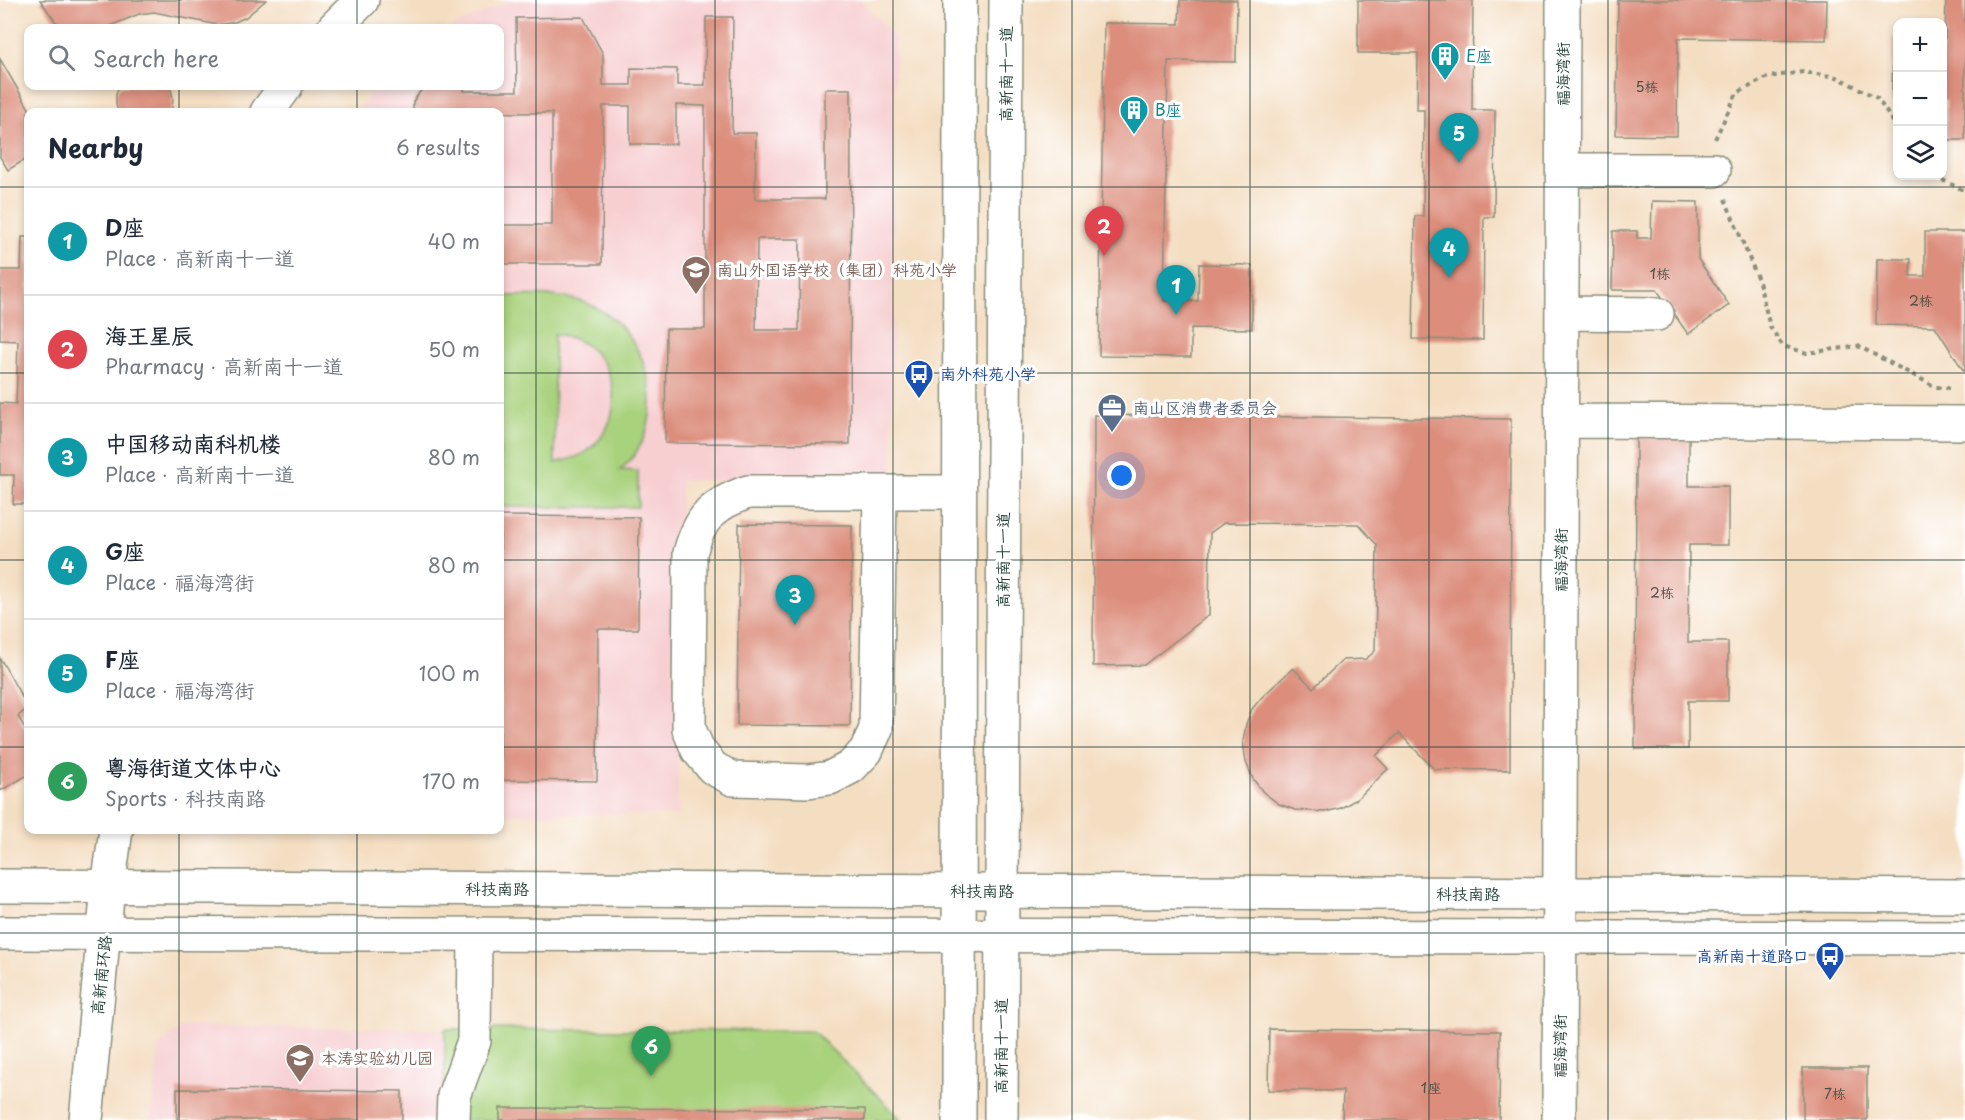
<!DOCTYPE html>
<html lang="en">
<head>
<meta charset="utf-8">
<style>
	:root { --surface:#fff; --page:#f6f6f7; --text:#1f2937; --muted:#747a83; --line:#e0e1e3; --accent:#db2777 }
	body { margin:0; font-family:"Playpen Sans","LXGW WenKai TC",sans-serif; background:var(--page); color:var(--text) }
	.controls { position:absolute; right:18px; top:18px; display:grid; overflow:hidden; border-radius:12px; box-shadow:0 3px 9px #0003 }
	.controls button { width:54px; height:54px; display:grid; place-items:center; padding:0; border:0; border-bottom:2px solid var(--line); background:var(--surface); color:var(--text); font:30px sans-serif }
	.you { position:absolute; left:1122px; top:476px; width:21px; height:21px; margin:-15px; border:4px solid #fff; border-radius:50%; background:#1a73e8; box-shadow:0 0 0 9px #1a73e833 }
	.badge { display:grid; place-items:center; width:39px; height:39px; border-radius:50%; background:var(--accent); color:#fff; font-size:20px; font-weight:700 }
	.pin { position:absolute; translate:-50% -50px; filter:drop-shadow(0 2px 3px #0008) }
	.pin::after { content:''; position:absolute; top:32px; width:21px; height:18px; background:inherit; clip-path:polygon(0 0,100% 0,50% 100%) }
	.list { margin:0; padding:0; list-style:none }
	h2 { display:flex; justify-content:space-between; align-items:center; height:78px; margin:0; padding:0 24px; font-size:26px }
	h2 small { font-size:20px; font-weight:400; color:var(--muted) }
	.list li { display:grid; grid-template-columns:39px 1fr auto; gap:18px; align-items:center; box-sizing:border-box; height:108px; padding:0 24px; border-top:2px solid var(--line) }
	.list b { display:block; font-size:22px; white-space:nowrap }
	.list p { margin:0; font-size:20px; white-space:nowrap; color:var(--muted) }
	.list em { font-size:20px; font-style:normal; color:var(--muted) }
	.icon { flex:none; width:33px; height:33px; fill:none; stroke:currentColor; stroke-width:2; stroke-linecap:round; stroke-linejoin:round }
	.map { position:relative; flex:none; width:1965px; height:1120px; overflow:hidden }
	.search { position:absolute; background:var(--surface); box-shadow:0 3px 9px #0003; left:24px; top:24px; width:480px; height:66px; display:flex; align-items:center; gap:15px; box-sizing:border-box; padding:0 21px; border-radius:12px; color:var(--muted); font-size:22px }
	.panel { position:absolute; background:var(--surface); box-shadow:0 3px 9px #0003; left:24px; top:108px; width:480px; height:726px; border-radius:12px }
	.map>svg:first-child { display:block }
</style>
</head>
<body>
<div class="map">
<svg width="1965" height="1120" viewBox="0 0 1965 1120">
	<rect width="100%" height="100%" fill="#fff"/>
	<filter id="ink" filterUnits="userSpaceOnUse"><feTurbulence type="fractalNoise" baseFrequency=".0167" numOctaves="2"/><feDisplacementMap in="SourceGraphic" scale="12" xChannelSelector="R" yChannelSelector="G"/><feConvolveMatrix kernelMatrix="1 2 1 2 8 2 1 2 1" color-interpolation-filters="sRGB"/></filter>
	<filter id="wash" filterUnits="userSpaceOnUse"><feTurbulence type="fractalNoise" baseFrequency=".008" numOctaves="4" result="noise"/><feDisplacementMap in="SourceGraphic" scale="24" xChannelSelector="R" yChannelSelector="G"/><feGaussianBlur stdDeviation="1.35" result="paint"/><feColorMatrix in="noise" values="0 0 0 0 0 0 0 0 0 0 0 0 0 0 0 0 0 1.4 0 .05"/><feComposite in="paint" operator="in"/></filter>
	<g filter="url(#wash)">
		<rect width="100%" height="100%" fill="#f4dec2"/>
		<path fill="#f7cfd1" d="M512,0H861L895,38L892,481L681,480L678,815L500,814V112H357L376,86H500V28H449Z
			M183,1026L445,1029L444,1120H151L159,1046Z"/>
		<path fill="#a9d27d" stroke="#648858" stroke-width="1.5" fill-rule="evenodd" d="M500,296C531,296 566,292 595,307C653,337 673,426 620,470L638,471V507H500ZM554,334C614,339 636,416 586,452C577,458 566,460 555,463Z
			M445,1029L813,1031L902,1120H444Z"/>
		<g id="blocks">
			<path fill="#dc8d7b" fill-rule="evenodd" d="M40,0H266L246,17L235,22L218,25L154,12L139,14L105,28H65L55,21Z
				M1180,0H1237L1236,62L1168,61L1164,301H1198L1199,264L1252,265V329L1191,328V357L1099,356L1104,23L1179,24Z
				M1358,0H1473L1472,110H1495L1494,217H1484L1483,340L1413,339L1415,216H1423L1424,110H1417L1418,53H1358Z
				M1618,0H1827L1826,40L1678,38L1677,136L1616,135Z
				M1946,0H1965V140H1946V100H1942V38H1945Z
				M583,17L603,54V85H631V68L677,69V85H705L706,17H733L732,133H756L755,199H825V89H851L850,444L665,443L666,329H705V106L676,105V144H630V106H603L602,264H500V225H552V113L413,112V102L424,86H464V91H517L516,18ZM757,239H800L799,330H756Z
				M1893,38H1898V99H1892Z
				M0,59L31,112H28V158L8,170L0,157Z
				M119,86H170L173,98L172,108L170,112H118L116,104V94Z
				M1652,201L1698,202V259L1729,305L1688,334L1657,290H1612L1613,231H1637V238H1651Z
				M1925,232H1965V373L1935,326L1876,325L1877,259H1911L1910,276H1925Z
				M22,237H28V504H13L14,475H0V403L16,404L18,341L0,340V270H21Z
				M1094,415L1511,419L1510,770L1434,769L1399,733L1376,756L1388,769L1357,799L1341,808L1325,812L1295,810L1279,804L1263,792L1253,779L1246,762L1243,742L1246,724L1252,709L1262,697L1293,668L1313,688L1343,660L1366,659L1375,651L1377,545L1358,524L1224,523L1210,533L1209,615L1144,665L1093,666Z
				M1636,437H1689V486H1728V545H1689L1688,642H1728V701H1688V749H1635Z
				M500,516L639,517L638,629H598L597,781L500,780Z
				M739,524L852,525L850,726L737,725Z
				M0,658L28,708L18,716L28,734V775L0,791Z
				M1269,1029L1500,1031L1499,1120H1342L1343,1091L1268,1090Z
				M1803,1068H1867V1120H1803Z
				M177,1089L402,1091V1120H177Z
				M500,1108L865,1109V1120H500Z"/>
		</g>
	</g>
	<g filter="url(#ink)">
		<use href="#blocks" fill-opacity="0" stroke="#8a8e7b" stroke-width="1.5"/>
		<g fill="none" stroke-linecap="round" stroke-linejoin="round">
			<g stroke="#8a8e7b" stroke-width="36">
				<path id="minor" d="M334,28L362,0
					M267,112L286,86
					M1563,170H1714
					M1562,313L1657,314
					M1562,421L1965,423
					M880,492L876,729L866,751L851,767L830,778L808,781L733,779L713,768L698,750L689,729L690,553C700,517 713,504 748,492H959
					M86,1120L108,887L116,830
					M453,1120L454,1096L474,1041L475,934
					M959,1120L960,0
					M1001,1120L1006,0
					M1559,1120L1563,0"/>
			</g>
			<g stroke="#8a8e7b" stroke-width="36">
				<path id="major" d="M0,886L1965,896
					M0,933L1965,938"/>
			</g>
			<path stroke="#8a8e7b" stroke-width="4" stroke-dasharray="4.5 4.5" stroke-linecap="butt" d="M1715,139L1737,93L1768,77L1803,72L1837,77L1877,98L1898,129
				M1934,176L1961,189H1965
				M1725,199L1759,282L1770,327L1783,346L1807,353L1858,346L1936,387L1949,388"/>
			<use href="#minor" stroke="#fff" stroke-width="33"/>
			<use href="#major" stroke="#fff" stroke-width="33"/>
		</g>
	</g>
	<path fill="none" stroke="#1f3d34" stroke-width="1.5" stroke-opacity="0.55" d="M179,0V28M357,0V28M536,0V1120M715,0V1120M893,0V1120M1072,0V1120M1250,0V1120M1429,0V1120M1608,0V1120M1786,0V1120M179,86V112M357,86V112M0,187H28M500,187H1965M0,373H28M500,373H1965M0,560H28M500,560H1965M0,747H28M500,747H1965M179,830V1120M357,830V1120M0,933H1965"/>
	<defs>
		<g id="building-pin" transform="scale(1.5)"><path d="M0 17L-7.5 6A9.5 9.5 0 1 1 7.5 6Z" fill="#0f9aa8" stroke="#fff"/><path d="M-4-6H4V6H1V3H-1V6H-4ZM-2.5-4.3h1.7v1.8h-1.7ZM.8-4.3h1.7v1.8H.8ZM-2.5-1h1.7V.8h-1.7ZM.8-1h1.7V.8H.8Z" fill="#fff"/></g>
		<g id="school-pin" transform="scale(1.5)"><path d="M0 17L-7.5 6A9.5 9.5 0 1 1 7.5 6Z" fill="#8d6e63" stroke="#fff"/><path d="M0-5L7-2L0 1L-7-2ZM-4 1L0 2.5L4 1V4Q0 6-4 4Z" fill="#fff"/></g>
		<g id="bus-pin" transform="scale(1.5)"><path d="M0 17L-7.5 6A9.5 9.5 0 1 1 7.5 6Z" fill="#1a4fb4" stroke="#fff"/><path d="M-5-6H5V4H4V6H2V4H-2V6H-4V4H-5ZM-3.5-4V0h7V-4ZM-3.5 1.2v1.5H-2V1.2ZM2 1.2v1.5H3.5V1.2Z" fill="#fff"/></g>
		<g id="office-pin" transform="scale(1.5)"><path d="M0 17L-7.5 6A9.5 9.5 0 1 1 7.5 6Z" fill="#5c6f8a" stroke="#fff"/><path d="M-6-3h4V-5.5h4V-3h4V5H-6ZM-1-4.5V-3h2v-1.5ZM-6 0V1H6V0Z" fill="#fff"/></g>
	</defs>
	<g fill-rule="evenodd">
		<use href="#building-pin" x="1445" y="56"/>
		<use href="#building-pin" x="1134" y="110"/>
		<use href="#school-pin" x="696" y="270"/>
		<use href="#bus-pin" x="919" y="374"/>
		<use href="#office-pin" x="1112" y="408"/>
		<use href="#bus-pin" x="1830" y="956"/>
		<use href="#school-pin" x="300" y="1058"/>
	</g>
	<g text-anchor="middle" stroke-width="6" stroke-linejoin="round" paint-order="stroke">
		<g font-size="14" fill="#4e5146">
			<text x="1647" y="92">5栋</text>
			<text x="1660" y="279">1栋</text>
			<text x="1921" y="306">2栋</text>
			<text x="1662" y="598">2栋</text>
			<text x="1431" y="1093">1座</text>
			<text x="1835" y="1099">7栋</text>
		</g>
		<g font-size="16" fill="#0d838f" stroke="#fff" text-anchor="start">
			<text x="1466" y="62">E座</text>
			<text x="1155" y="116">B座</text>
		</g>
		<g font-size="16" fill="#1f3d34" stroke="#fff">
			<text transform="translate(1006 74) rotate(-90)" y="6">高新南十一道</text>
			<text transform="translate(1563 74) rotate(-90)" y="6">福海湾街</text>
			<text transform="translate(1003 560) rotate(-90)" y="6">高新南十一道</text>
			<text transform="translate(1561 560) rotate(-90)" y="6">福海湾街</text>
			<text x="497" y="895">科技南路</text>
			<text x="982" y="897">科技南路</text>
			<text x="1468" y="900">科技南路</text>
			<text transform="translate(101 975) rotate(-84)" y="6">高新南环路</text>
			<text transform="translate(1001 1046) rotate(-90)" y="6">高新南十一道</text>
			<text transform="translate(1560 1046) rotate(-90)" y="6">福海湾街</text>
		</g>
		<g font-size="16" fill="#785e54" stroke="#fff" text-anchor="start">
			<text x="717" y="276">南山外国语学校（集团）科苑小学</text>
			<text x="321" y="1064">本涛实验幼儿园</text>
		</g>
		<g font-size="16" fill="#164399" stroke="#fff" text-anchor="start">
			<text x="940" y="380">南外科苑小学</text>
			<text x="1809" y="962" text-anchor="end">高新南十道路口</text>
		</g>
		<g font-size="16" fill="#4e5e75" stroke="#fff" text-anchor="start">
			<text x="1133" y="414">南山区消费者委员会</text>
		</g>
	</g>
</svg>
<div class="controls">
<button>+</button>
<button>−</button>
<button><svg class="icon" aria-label="layers" viewBox="0 0 24 24"><path d="M12 4l9 5-9 5-9-5zM3 14l9 5 9-5"/></svg></button>
</div>
<div class="you"></div>
<div class="pin badge" style="left:1176px;top:315px;background:#0f9aa8">1</div>
<div class="pin badge" style="left:1104px;top:256px;background:#e0444e">2</div>
<div class="pin badge" style="left:795px;top:625px;background:#0f9aa8">3</div>
<div class="pin badge" style="left:1449px;top:278px;background:#0f9aa8">4</div>
<div class="pin badge" style="left:1459px;top:163px;background:#0f9aa8">5</div>
<div class="pin badge" style="left:651px;top:1076px;background:#2e9e5b">6</div>
<div class="search"><svg class="icon" aria-label="search" viewBox="0 0 24 24"><circle cx="10" cy="10" r="6"/><path d="M15 15l6 6"/></svg>Search here</div>
<section class="panel">
<h2>Nearby<small>6 results</small></h2>
<ul class="list">
<li><span class="badge" style="background:#0f9aa8">1</span><div><b>D座</b><p>Place · 高新南十一道</p></div><em>40 m</em></li>
<li><span class="badge" style="background:#e0444e">2</span><div><b>海王星辰</b><p>Pharmacy · 高新南十一道</p></div><em>50 m</em></li>
<li><span class="badge" style="background:#0f9aa8">3</span><div><b>中国移动南科机楼</b><p>Place · 高新南十一道</p></div><em>80 m</em></li>
<li><span class="badge" style="background:#0f9aa8">4</span><div><b>G座</b><p>Place · 福海湾街</p></div><em>80 m</em></li>
<li><span class="badge" style="background:#0f9aa8">5</span><div><b>F座</b><p>Place · 福海湾街</p></div><em>100 m</em></li>
<li><span class="badge" style="background:#2e9e5b">6</span><div><b>粤海街道文体中心</b><p>Sports · 科技南路</p></div><em>170 m</em></li>
</ul>
</section>
</div>
</body>
</html>
